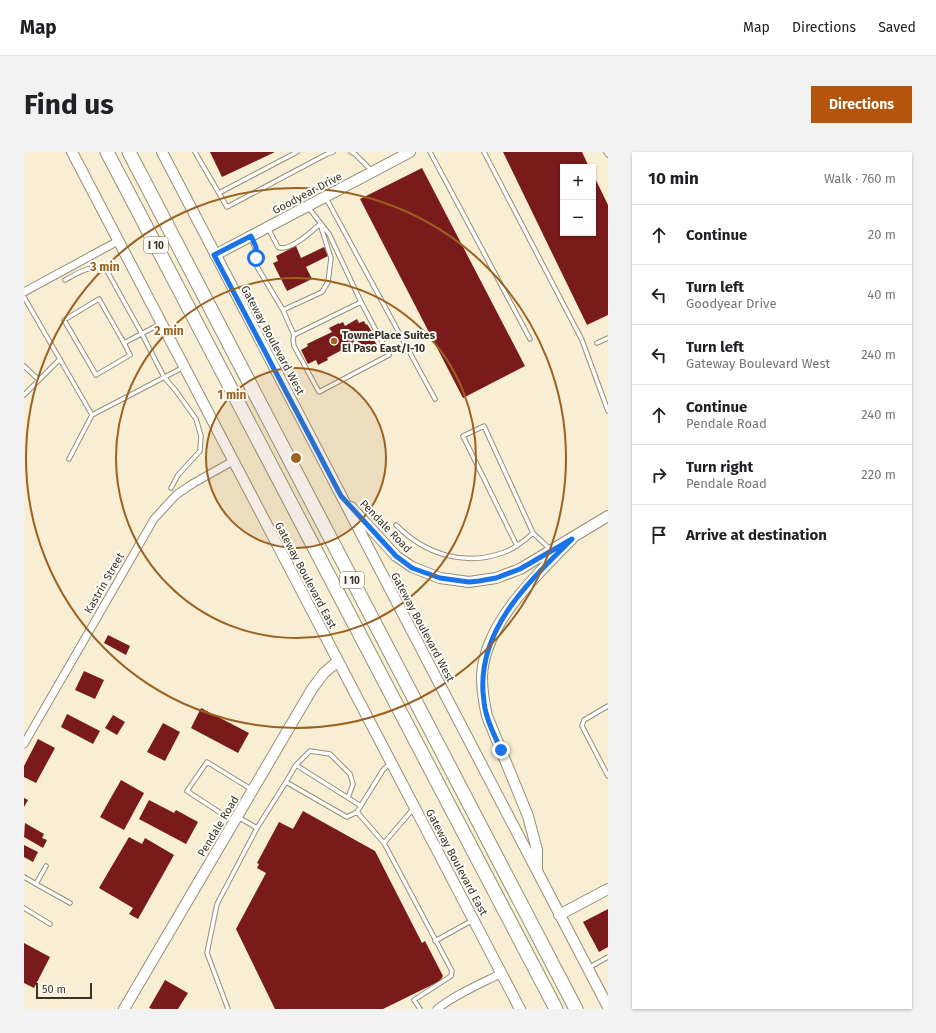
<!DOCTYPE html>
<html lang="en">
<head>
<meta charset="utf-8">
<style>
	:root { --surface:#fff; --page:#f2f2f2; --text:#202124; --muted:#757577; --line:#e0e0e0; --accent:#b45309 }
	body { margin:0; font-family:"Fira Sans",sans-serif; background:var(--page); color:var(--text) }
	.controls { position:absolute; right:12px; top:12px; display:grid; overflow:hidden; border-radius:0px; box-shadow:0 1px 3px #0004 }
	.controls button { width:36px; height:36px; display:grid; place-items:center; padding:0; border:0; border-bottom:1px solid var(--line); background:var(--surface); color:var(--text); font:20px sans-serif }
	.scale { position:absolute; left:12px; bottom:10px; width:56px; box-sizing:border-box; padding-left:4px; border:2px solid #373329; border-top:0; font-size:11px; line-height:14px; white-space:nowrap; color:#373329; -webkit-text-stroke:3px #fefcf7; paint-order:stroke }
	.stop { position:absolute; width:12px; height:12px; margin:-9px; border:3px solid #1a73e8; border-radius:50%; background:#fff }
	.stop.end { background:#1a73e8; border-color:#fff; box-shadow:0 1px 4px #0008 }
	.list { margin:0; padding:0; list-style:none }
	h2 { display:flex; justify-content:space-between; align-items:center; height:52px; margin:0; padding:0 16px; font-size:17px }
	h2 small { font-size:13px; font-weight:400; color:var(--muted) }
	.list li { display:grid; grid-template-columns:26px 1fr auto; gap:12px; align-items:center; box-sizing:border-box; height:60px; padding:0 16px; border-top:1px solid var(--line) }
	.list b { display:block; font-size:15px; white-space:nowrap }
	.list p { margin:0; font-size:13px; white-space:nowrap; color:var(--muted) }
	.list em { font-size:13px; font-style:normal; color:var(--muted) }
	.icon { flex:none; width:22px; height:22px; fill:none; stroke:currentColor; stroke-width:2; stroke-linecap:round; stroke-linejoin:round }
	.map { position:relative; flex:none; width:584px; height:857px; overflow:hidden; border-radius:0px }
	header { display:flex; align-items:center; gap:24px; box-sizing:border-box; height:56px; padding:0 20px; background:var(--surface); border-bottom:1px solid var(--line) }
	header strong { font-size:19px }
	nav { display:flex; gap:22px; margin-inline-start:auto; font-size:14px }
	.intro { display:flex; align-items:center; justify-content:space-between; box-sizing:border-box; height:96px; padding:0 24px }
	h1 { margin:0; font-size:28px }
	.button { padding:10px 18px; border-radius:0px; background:var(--accent); color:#fff; font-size:14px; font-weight:700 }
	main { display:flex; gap:24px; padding:0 24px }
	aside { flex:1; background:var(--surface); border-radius:0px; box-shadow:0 1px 3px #0004 }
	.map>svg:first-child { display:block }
</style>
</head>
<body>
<header>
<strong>Map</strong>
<nav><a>Map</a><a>Directions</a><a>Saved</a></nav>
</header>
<div class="intro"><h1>Find us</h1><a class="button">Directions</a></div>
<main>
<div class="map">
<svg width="584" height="857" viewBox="0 0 584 857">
	<rect width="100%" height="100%" fill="#f7eed4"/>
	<path fill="#781b1a" d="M186,0H251L198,25Z
		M479,0H558L565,15H539V81H569V22L584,53V163L563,173Z
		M398,16L501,214L439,246L336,47Z
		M272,94L277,106L300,95L304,104L282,115L288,127L263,139L249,111L254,109L252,104Z
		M333,167L335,171L340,169L342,173L343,172L348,180L346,181L354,195L341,202L333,188L329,190L331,194L320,200L318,198L303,206L304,208L294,213L292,208L284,212L277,198L284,194L283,192L308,180L305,176L315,171V172L319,170L321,174Z
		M84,483L106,494L102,503L80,491Z
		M60,519L80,528L71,547L51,538Z
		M177,556L225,581L214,601L167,576Z
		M43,562L76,579L69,592L37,575Z
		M89,563L101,570L93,583L81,576Z
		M139,571L156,580L141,609L123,600Z
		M14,587L31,596L12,631L0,625V614Z
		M97,628L120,641L100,678L76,665Z
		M0,646L4,648L0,655Z
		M125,648L150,661L152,658L174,670L162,692L115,667Z
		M279,659L351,699L398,791L401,789L419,824L416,829L359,857H251L212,777L242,721L233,716L235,712L233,711L255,670L269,677Z
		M1,671L20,682L18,686L23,688L19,696L0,685Z
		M105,685L118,692L121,686L150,703L114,767L105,762L109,756L75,736Z
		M0,693L14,700L9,710L0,705Z
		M584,757V795L575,800L559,770Z
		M0,791L26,805L10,836L0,831Z
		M141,828L164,841L154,857H128L125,856Z"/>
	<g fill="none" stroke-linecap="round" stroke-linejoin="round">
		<g stroke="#968e76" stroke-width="5.5">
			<path id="lane" d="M171,0L203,55L303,2L309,0
				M327,0L331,2L348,19
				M406,0L506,187
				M460,0L558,188L584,259
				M582,0L584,3
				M195,41L273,0
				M302,46L411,247
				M244,76L254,95C265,101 288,79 296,72
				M227,85L232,99V113L259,158L298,140L304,130L307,106L297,75
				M41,128C56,120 65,112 83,119L118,182L140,225L152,239L172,267L177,284L176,299L154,323L147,336
				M0,145L68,263L158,216
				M259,158L270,183L337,150L305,82L284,55
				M270,183L269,188L270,194L295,240L365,203L337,150
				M100,191L75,147L40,168L72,223L106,203L100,191L136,172
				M573,191L584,186
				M0,214L15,228
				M0,243L36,207
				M45,307L68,263
				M372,373C402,403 441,415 481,400C492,396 501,388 509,381
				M493,394L439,284L460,274L509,381L527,398
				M584,554L560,568L558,574L584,624
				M272,613L337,654
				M262,630L272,613L286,599L306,602L326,622L329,632L324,646
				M333,660L360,691L428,819L427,824L390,848L396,857
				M209,669L163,639L183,610L227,637
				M233,676L262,630L323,665L333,660L359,618L366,611
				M360,691L389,657
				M0,725L12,732L22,714
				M12,732L46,751
				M0,756L26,772
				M411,789L449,768
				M564,816L584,805
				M204,857L183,801L193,752L233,676L214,665"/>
		</g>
		<g stroke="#968e76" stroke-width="9">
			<path id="street" d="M0,140L94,89
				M0,592L130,367L152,343L168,332L209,309
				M413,857C432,842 456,832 478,821"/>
		</g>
		<g stroke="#968e76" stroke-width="12">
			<path id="secondary" d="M48,0L496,857
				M138,0L584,855
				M191,103L386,0
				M327,355L372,404L388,415L416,426L445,430L472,426L496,417L584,364
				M513,717V698L504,664L463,564C460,551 458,537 458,524C460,472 513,422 548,387
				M535,763L584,737
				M100,857L288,537L300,521L314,509"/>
		</g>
		<g stroke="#968e76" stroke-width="15">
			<path id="highway" d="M83,0L532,857
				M105,0L552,857"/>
		</g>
		<use href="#lane" stroke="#fff" stroke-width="3.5"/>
		<use href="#street" stroke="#fff" stroke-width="7"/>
		<use href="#secondary" stroke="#fff" stroke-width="10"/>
		<use href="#highway" stroke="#fff" stroke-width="13"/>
	</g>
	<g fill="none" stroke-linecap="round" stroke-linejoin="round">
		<path stroke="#1a73e8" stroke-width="5" d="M232,106V95L227,84L190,103L317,344L372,404L388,416L416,426L445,430L455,429L472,426L496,417L548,387C506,429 455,475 459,540C460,548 460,556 463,564C466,575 472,587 477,598"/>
	</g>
	<circle cx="272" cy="306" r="90" fill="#9b6120" fill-opacity=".12"/>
	<g fill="none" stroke="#9b6120" stroke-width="2">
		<circle cx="272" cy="306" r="90"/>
		<circle cx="272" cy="306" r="180"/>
		<circle cx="272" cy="306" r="270"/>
	</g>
	<circle fill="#9b6120" stroke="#fefcf7" stroke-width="1.5" cx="310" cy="189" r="4"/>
	<g text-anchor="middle" stroke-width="4" stroke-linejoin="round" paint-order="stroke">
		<g fill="#fefcf7" stroke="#736f67" stroke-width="1">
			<rect x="120" y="85" width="24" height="16" rx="3"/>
			<rect x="316" y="420" width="24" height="16" rx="3"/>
		</g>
		<g font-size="10" font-weight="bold" fill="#373329">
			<text x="132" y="97">I 10</text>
			<text x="328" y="432">I 10</text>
		</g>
		<g font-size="11" fill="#373329" stroke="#fefcf7">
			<text transform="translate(283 41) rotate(-28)" y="4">Goodyear Drive</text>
			<text transform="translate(249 188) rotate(62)" y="4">Gateway Boulevard West</text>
			<text transform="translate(362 374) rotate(46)" y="4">Pendale Road</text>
			<text transform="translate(282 423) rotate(62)" y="4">Gateway Boulevard East</text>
			<text transform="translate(80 431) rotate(-60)" y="4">Kastrin Street</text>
			<text transform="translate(399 475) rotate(62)" y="4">Gateway Boulevard West</text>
			<text transform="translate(194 674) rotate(-59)" y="4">Pendale Road</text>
			<text transform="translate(433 710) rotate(62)" y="4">Gateway Boulevard East</text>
		</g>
		<g font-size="11" font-weight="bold" fill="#373329" stroke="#fefcf7" text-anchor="start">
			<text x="318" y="187">TownePlace Suites<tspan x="318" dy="13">El Paso East/I-10</tspan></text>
		</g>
	</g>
	<circle cx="272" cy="306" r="6" fill="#9b6120" stroke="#fefcf7" stroke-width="2"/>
	<g font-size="12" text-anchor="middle" font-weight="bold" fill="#9b6120" stroke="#fefcf7" stroke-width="4" stroke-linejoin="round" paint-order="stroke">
		<text x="81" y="119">3 min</text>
		<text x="145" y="183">2 min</text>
		<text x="208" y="247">1 min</text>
	</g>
</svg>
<div class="controls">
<button>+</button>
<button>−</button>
</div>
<div class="scale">50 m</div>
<div class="stop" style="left:232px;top:106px"></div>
<div class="stop end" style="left:477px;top:598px"></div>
</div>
<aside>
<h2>10 min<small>Walk · 760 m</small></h2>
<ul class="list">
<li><svg class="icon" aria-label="ahead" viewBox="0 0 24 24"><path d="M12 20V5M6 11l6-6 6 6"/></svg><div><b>Continue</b></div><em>20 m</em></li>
<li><svg class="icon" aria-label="left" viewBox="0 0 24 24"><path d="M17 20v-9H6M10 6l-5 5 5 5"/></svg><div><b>Turn left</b><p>Goodyear Drive</p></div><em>40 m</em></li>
<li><svg class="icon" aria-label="left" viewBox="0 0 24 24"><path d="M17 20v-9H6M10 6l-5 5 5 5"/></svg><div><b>Turn left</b><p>Gateway Boulevard West</p></div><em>240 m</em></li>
<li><svg class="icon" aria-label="ahead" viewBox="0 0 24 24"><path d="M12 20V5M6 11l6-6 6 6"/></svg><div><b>Continue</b><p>Pendale Road</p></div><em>240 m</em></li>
<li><svg class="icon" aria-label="right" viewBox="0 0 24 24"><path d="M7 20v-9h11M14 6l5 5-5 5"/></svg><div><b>Turn right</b><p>Pendale Road</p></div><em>220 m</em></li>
<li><svg class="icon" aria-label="arrive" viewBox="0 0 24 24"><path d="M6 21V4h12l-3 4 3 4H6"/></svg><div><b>Arrive at destination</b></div></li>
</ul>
</aside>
</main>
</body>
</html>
